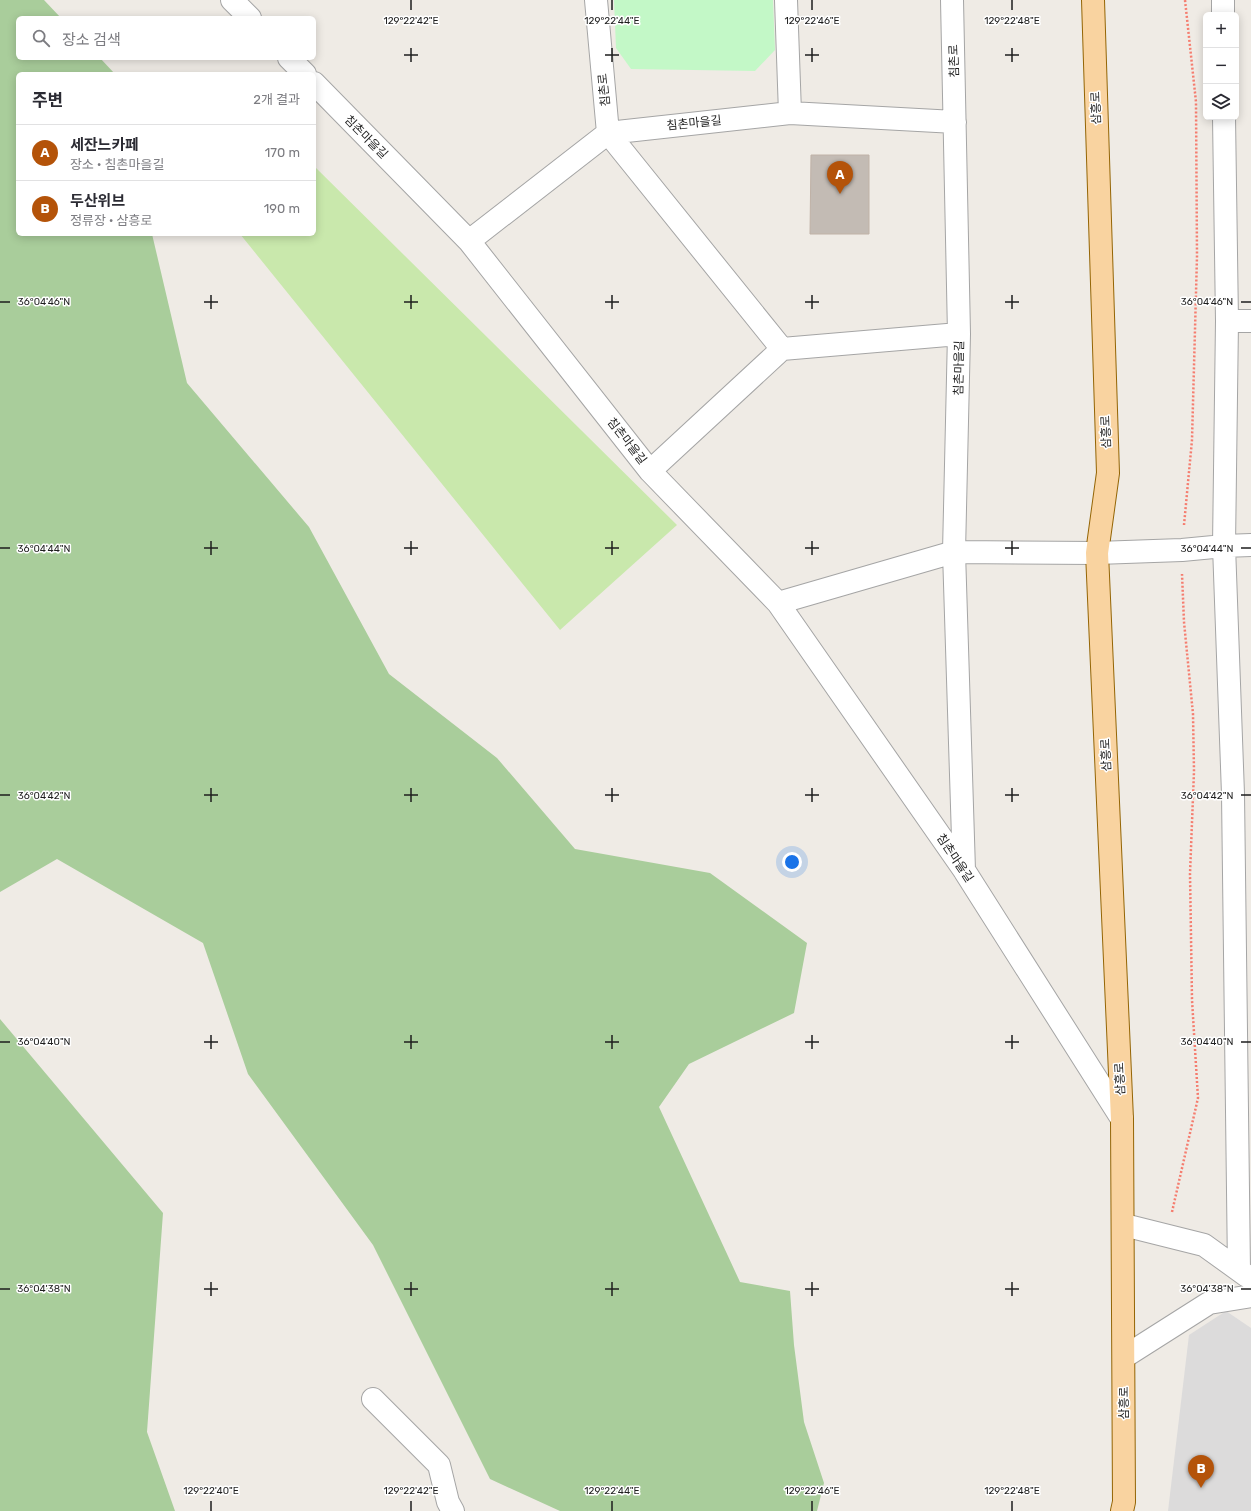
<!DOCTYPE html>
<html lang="ko">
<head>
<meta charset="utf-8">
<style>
	:root { --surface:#fff; --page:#f2f2f3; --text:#2b2b33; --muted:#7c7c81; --line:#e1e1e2; --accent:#b45309 }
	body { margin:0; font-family:Rubik,"Noto Sans KR",sans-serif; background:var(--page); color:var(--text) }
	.controls { position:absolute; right:12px; top:12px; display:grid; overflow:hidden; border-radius:6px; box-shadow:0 2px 10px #0003 }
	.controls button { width:36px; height:36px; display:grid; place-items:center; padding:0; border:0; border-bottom:1px solid var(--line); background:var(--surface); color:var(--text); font:20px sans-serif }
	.you { position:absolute; left:792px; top:862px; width:14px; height:14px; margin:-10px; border:3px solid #fff; border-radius:50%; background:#1a73e8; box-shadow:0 0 0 6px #1a73e833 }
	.badge { display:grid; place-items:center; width:26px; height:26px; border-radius:50%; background:var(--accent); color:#fff; font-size:13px; font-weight:700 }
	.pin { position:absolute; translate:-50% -33px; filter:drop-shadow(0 1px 2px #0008) }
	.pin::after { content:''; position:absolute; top:21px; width:14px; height:12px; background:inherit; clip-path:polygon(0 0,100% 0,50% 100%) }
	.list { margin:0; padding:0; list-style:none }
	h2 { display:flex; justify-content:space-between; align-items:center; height:52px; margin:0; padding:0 16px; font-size:17px }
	h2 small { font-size:13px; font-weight:400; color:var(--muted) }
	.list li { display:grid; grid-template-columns:26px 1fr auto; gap:12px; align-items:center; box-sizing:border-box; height:56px; padding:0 16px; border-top:1px solid var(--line) }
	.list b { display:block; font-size:15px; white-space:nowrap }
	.list p { margin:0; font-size:13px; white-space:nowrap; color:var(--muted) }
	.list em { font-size:13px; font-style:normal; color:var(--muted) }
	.icon { flex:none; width:22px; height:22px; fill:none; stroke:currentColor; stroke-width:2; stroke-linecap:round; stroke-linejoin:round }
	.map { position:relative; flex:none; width:1251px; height:1511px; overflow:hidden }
	.search { position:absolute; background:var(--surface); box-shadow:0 2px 10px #0003; left:16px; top:16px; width:300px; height:44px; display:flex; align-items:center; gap:10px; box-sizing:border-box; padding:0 14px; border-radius:6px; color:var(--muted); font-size:15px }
	.panel { position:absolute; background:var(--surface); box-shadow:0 2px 10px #0003; left:16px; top:72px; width:300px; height:164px; border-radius:6px }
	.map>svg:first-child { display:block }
</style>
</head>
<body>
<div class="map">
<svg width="1251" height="1511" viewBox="0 0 1251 1511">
	<rect width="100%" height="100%" fill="#efebe5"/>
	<path fill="#dcdbdb" d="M1226,1311L1251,1328V1511H1168L1189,1335Z"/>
	<path fill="#c9e8ac" d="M314,166L677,525L560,630L240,234H314Z"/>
	<path fill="#a9cd9b" d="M0,0H44L61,18H18V58H100L115,74H18V234H152L187,383L309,527L389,674L497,758L575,849L710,873L807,943L794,1013L689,1064L659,1107L740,1282L790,1291L794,1345L804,1422L824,1483L817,1511H560L490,1479L373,1245L248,1074L203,943L57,859L0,892Z
		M0,1019L163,1213L147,1432L175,1511H0Z"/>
	<path fill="#c3f8c7" d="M614,0H773L775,50L755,71L631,69L616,48Z"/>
	<path fill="#c3bbb4" stroke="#c0b2a7" d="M811,155H869V234H810Z"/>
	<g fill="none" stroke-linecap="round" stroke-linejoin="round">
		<g stroke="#a5a5a5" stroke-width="24">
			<path id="minor" d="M232,0L250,18
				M596,0L608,133
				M786,0L790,113
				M952,0L959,334L954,552L964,870
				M1223,0V15
				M289,58L305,74
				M314,83L469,241L650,471L778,603L964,870L1122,1119
				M1224,117L1227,321L1224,546L1233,794L1239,1270
				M608,133L782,349
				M469,241L608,133L790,113L955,122
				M1227,321H1251
				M650,471L782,349L959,334
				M778,603L954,552L1097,553L1182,550L1224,546L1251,545
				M1124,1225L1204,1245L1247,1276
				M1124,1357L1209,1303L1251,1296
				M373,1399L439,1465L448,1502L453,1511"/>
		</g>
		<g stroke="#946505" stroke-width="24">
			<path id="major" d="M1093,0L1108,473L1097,553L1122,1119L1124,1502L1122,1511"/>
		</g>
		<path stroke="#f57d6f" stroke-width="2.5" stroke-dasharray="2 2" stroke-linecap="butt" d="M1184,525L1192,440L1197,256L1196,102L1185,0
			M1172,1212L1198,1098L1192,1000L1190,874L1194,771L1193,714L1184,622L1182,574"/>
		<use href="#minor" stroke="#fff" stroke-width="22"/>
		<use href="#major" stroke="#f9d3a0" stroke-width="22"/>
	</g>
	<path fill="none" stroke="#1e1e1e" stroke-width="1.5" d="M411,0V10M612,0V10M812,0V10M1012,0V10M411,48V62M612,48V62M812,48V62M1012,48V62M404,55H418M605,55H619M805,55H819M1005,55H1019M211,295V309M411,295V309M612,295V309M812,295V309M1012,295V309M0,302H10M204,302H218M404,302H418M605,302H619M805,302H819M1005,302H1019M1241,302H1251M211,541V555M411,541V555M612,541V555M812,541V555M1012,541V555M0,548H10M204,548H218M404,548H418M605,548H619M805,548H819M1005,548H1019M1241,548H1251M211,788V802M411,788V802M612,788V802M812,788V802M1012,788V802M0,795H10M204,795H218M404,795H418M605,795H619M805,795H819M1005,795H1019M1241,795H1251M211,1035V1049M411,1035V1049M612,1035V1049M812,1035V1049M1012,1035V1049M0,1042H10M204,1042H218M404,1042H418M605,1042H619M805,1042H819M1005,1042H1019M1241,1042H1251M211,1282V1296M411,1282V1296M612,1282V1296M812,1282V1296M1012,1282V1296M0,1289H10M204,1289H218M404,1289H418M605,1289H619M805,1289H819M1005,1289H1019M1241,1289H1251M211,1501V1511M411,1501V1511M612,1501V1511M812,1501V1511M1012,1501V1511"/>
	<g text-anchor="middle" stroke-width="3" stroke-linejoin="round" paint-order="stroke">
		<g font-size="12" fill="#1e1e1e" stroke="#fff">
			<text transform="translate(954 61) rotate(-92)" y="4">침촌로</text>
			<text transform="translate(604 90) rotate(-96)" y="4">침촌로</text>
			<text transform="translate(1096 108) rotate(-92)" y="4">삼흥로</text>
			<text transform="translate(694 123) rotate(-6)" y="4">침촌마을길</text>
			<text transform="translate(366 137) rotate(45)" y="4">침촌마을길</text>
			<text transform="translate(959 368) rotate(-89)" y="4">침촌마을길</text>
			<text transform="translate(1106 432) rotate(-92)" y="4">삼흥로</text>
			<text transform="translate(627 441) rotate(52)" y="4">침촌마을길</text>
			<text transform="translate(1106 755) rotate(-93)" y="4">삼흥로</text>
			<text transform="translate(955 858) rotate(56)" y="4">침촌마을길</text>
			<text transform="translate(1120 1079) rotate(-93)" y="4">삼흥로</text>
			<text transform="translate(1124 1403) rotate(-90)" y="4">삼흥로</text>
		</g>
	</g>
	<g font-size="10" text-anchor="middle" fill="#1e1e1e" stroke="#fff" stroke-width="3" stroke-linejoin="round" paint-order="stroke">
		<text x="411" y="24">129°22'42"E</text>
		<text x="612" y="24">129°22'44"E</text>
		<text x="812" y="24">129°22'46"E</text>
		<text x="1012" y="24">129°22'48"E</text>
		<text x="44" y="305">36°04'46"N</text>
		<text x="1207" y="305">36°04'46"N</text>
		<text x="44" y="552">36°04'44"N</text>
		<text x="1207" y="552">36°04'44"N</text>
		<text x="44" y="799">36°04'42"N</text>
		<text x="1207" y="799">36°04'42"N</text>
		<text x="44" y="1045">36°04'40"N</text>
		<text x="1207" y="1045">36°04'40"N</text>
		<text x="44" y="1292">36°04'38"N</text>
		<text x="1207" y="1292">36°04'38"N</text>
		<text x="211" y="1494">129°22'40"E</text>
		<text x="411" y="1494">129°22'42"E</text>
		<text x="612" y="1494">129°22'44"E</text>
		<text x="812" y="1494">129°22'46"E</text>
		<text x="1012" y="1494">129°22'48"E</text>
	</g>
</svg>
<div class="controls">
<button>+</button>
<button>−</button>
<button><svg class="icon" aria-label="layers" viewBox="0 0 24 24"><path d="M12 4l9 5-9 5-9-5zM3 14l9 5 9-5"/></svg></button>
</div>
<div class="you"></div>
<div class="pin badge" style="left:840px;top:194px">A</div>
<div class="pin badge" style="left:1201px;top:1488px">B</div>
<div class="search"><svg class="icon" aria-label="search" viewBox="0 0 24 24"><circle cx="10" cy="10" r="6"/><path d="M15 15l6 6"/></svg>장소 검색</div>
<section class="panel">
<h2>주변<small>2개 결과</small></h2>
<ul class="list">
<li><span class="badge">A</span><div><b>세잔느카페</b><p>장소 · 침촌마을길</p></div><em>170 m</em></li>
<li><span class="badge">B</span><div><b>두산위브</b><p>정류장 · 삼흥로</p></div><em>190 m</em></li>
</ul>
</section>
</div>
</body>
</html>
